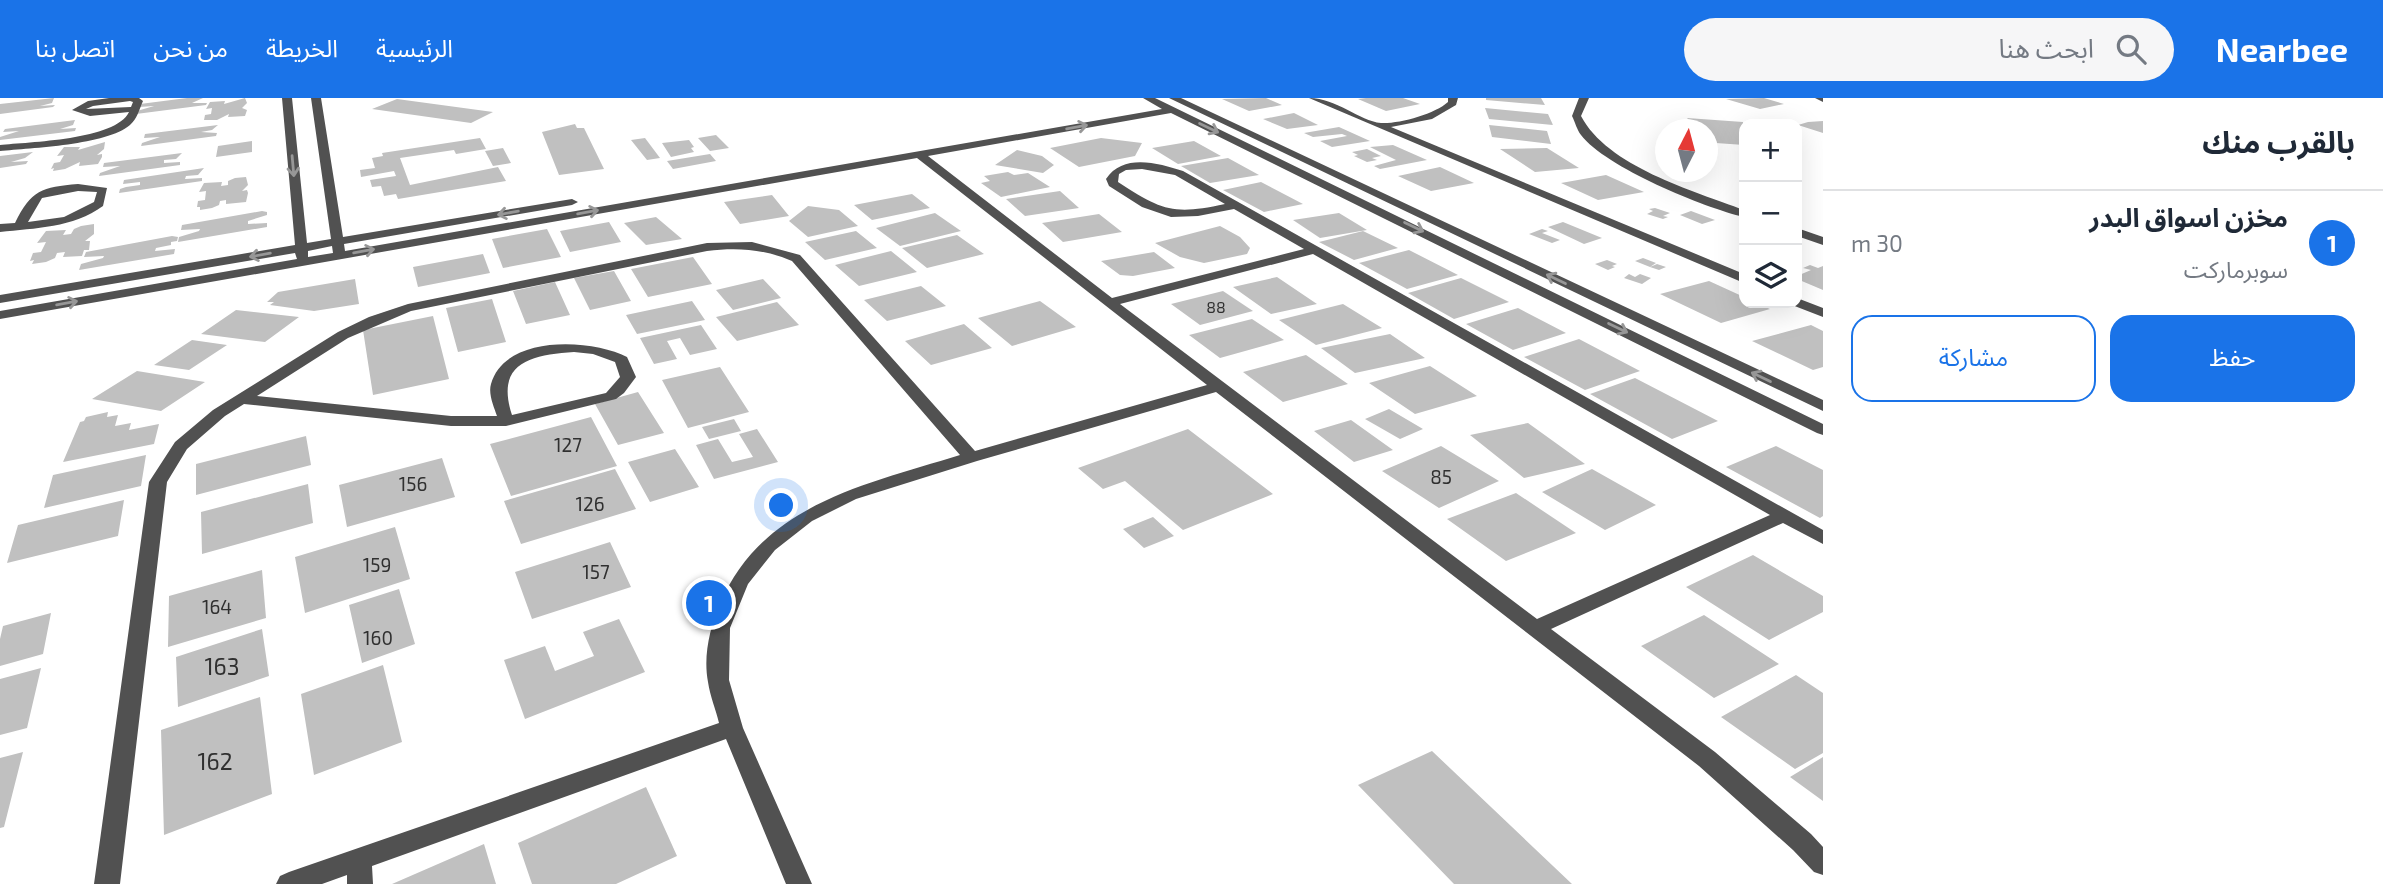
<!DOCTYPE html>
<html lang="ar">
<head>
<meta charset="utf-8">
<style>
	:root { --surface:#fff; --page:#f6f6f7; --text:#1f2937; --muted:#747a83; --line:#e0e1e3; --accent:#1a73e8 }
	body { margin:0; font-family:"Exo 2","Noto Sans Arabic",sans-serif; background:var(--page); color:var(--text); direction:rtl }
	.controls { position:absolute; right:21px; top:21px; display:grid; overflow:hidden; border-radius:14px; box-shadow:0 7px 28px #0002 }
	.controls button { width:63px; height:63px; display:grid; place-items:center; padding:0; border:0; border-bottom:2px solid var(--line); background:var(--surface); color:var(--text); font:35px sans-serif }
	.compass { position:absolute; left:1655px; top:21px; width:63px; height:63px; border-radius:50%; background:var(--surface); box-shadow:0 7px 28px #0002; rotate:6deg }
	.you { position:absolute; left:782px; top:408px; width:24px; height:24px; margin:-18px; border:5px solid #fff; border-radius:50%; background:#1a73e8; box-shadow:0 0 0 10px #1a73e833 }
	.badge { display:grid; place-items:center; width:46px; height:46px; border-radius:50%; background:var(--accent); color:#fff; font-size:23px; font-weight:700 }
	.pin { position:absolute; translate:-50% -50%; border:4px solid #fff; box-shadow:0 2px 7px #0006 }
	.list { margin:0; padding:0; list-style:none }
	h2 { display:flex; justify-content:space-between; align-items:center; height:91px; margin:0; padding:0 28px; font-size:30px }
	h2 small { font-size:23px; font-weight:400; color:var(--muted) }
	.list li { display:grid; grid-template-columns:46px 1fr auto; gap:21px; align-items:center; box-sizing:border-box; height:105px; padding:0 28px; border-top:2px solid var(--line) }
	.list b { display:block; font-size:26px; white-space:nowrap }
	.list p { margin:0; font-size:23px; white-space:nowrap; color:var(--muted) }
	.list em { font-size:23px; font-style:normal; color:var(--muted) }
	.actions { display:flex; gap:14px; padding:21px 28px }
	.actions a { flex:1; padding:16px 0; border:2px solid var(--accent); border-radius:21px; text-align:center; font-size:24px; color:var(--accent) }
	.actions .main { background:var(--accent); color:#fff }
	.icon { flex:none; width:38px; height:38px; fill:none; stroke:currentColor; stroke-width:2; stroke-linecap:round; stroke-linejoin:round }
	.map { position:relative; flex:none; width:1823px; height:786px; overflow:hidden; direction:ltr }
	header { display:flex; align-items:center; gap:42px; box-sizing:border-box; height:98px; padding:0 35px; background:var(--accent); color:#fff }
	header strong { font-size:33px }
	nav { display:flex; gap:38px; margin-inline-start:auto; font-size:24px }
	.search { width:490px; height:63px; background:var(--page); display:flex; align-items:center; gap:18px; box-sizing:border-box; padding:0 24px; border-radius:38px; color:var(--muted); font-size:26px }
	main { display:flex }
	aside { flex:1; background:var(--surface) }
	.map>svg:first-child { display:block }
</style>
</head>
<body>
<header>
<strong>Nearbee</strong>
<div class="search"><svg class="icon" aria-label="search" viewBox="0 0 24 24"><circle cx="10" cy="10" r="6"/><path d="M15 15l6 6"/></svg>ابحث هنا</div>
<nav><a>الرئيسية</a><a>الخريطة</a><a>من نحن</a><a>اتصل بنا</a></nav>
</header>
<main>
<aside>
<h2>بالقرب منك<small></small></h2>
<ul class="list">
<li><span class="badge">1</span><div><b>مخزن اسواق البدر</b><p>سوبرماركت</p></div><em>30 m</em></li>
</ul>
<div class="actions"><a class="main">حفظ</a><a>مشاركة</a></div>
</aside>
<div class="map">
<svg width="1823" height="786" viewBox="0 0 1823 786">
	<rect width="100%" height="100%" fill="#fff"/>
	<path fill="#c0c0c0" d="M54,0L52,5L40,8L55,7L53,9L0,16V6Z
		M187,0H203L192,5H207L206,7L136,16L137,13L154,8L139,9L140,6Z
		M245,0L247,5L242,10L247,12L245,18L228,19L229,16L217,22H204L205,17L211,16L212,10L206,11L210,4L225,3L224,6Z
		M1266,0L1282,7L1249,13L1222,1Z
		M1366,0H1403L1420,6L1386,13L1358,1Z
		M1486,0H1541L1545,7L1486,2Z
		M1764,0L1784,6L1760,11L1726,1Z
		M397,1L493,14L471,25L372,11Z
		M1485,10L1548,16L1553,27L1489,21Z
		M1294,15L1318,27L1287,31L1263,21Z
		M1687,20L1743,24L1744,47L1716,45L1708,41V32H1691L1683,22L1690,23Z
		M75,22L73,27L60,31L76,30L75,33L0,42V39L19,33L3,34L5,31Z
		M1823,23V35L1798,27L1808,24Z
		M575,26L577,30H584L604,71L559,77L542,34Z
		M218,27L212,32L201,34L217,35L216,38L141,48L142,45L160,39L144,40L145,36Z
		M1489,27L1547,33L1551,46L1492,39Z
		M1339,29L1370,43L1332,49L1320,43L1347,38L1342,36L1313,39L1304,35Z
		M716,37L729,50L710,53L698,40Z
		M480,40L486,51L456,56L454,52L400,60L410,87L498,69L506,83L398,101L396,96L384,98L381,88L372,89L370,82L396,78L394,73L361,79L360,72L375,70L372,60L383,58L382,55Z
		M645,40L660,60L647,62L631,42Z
		M1101,40L1142,45L1135,58L1079,69L1050,50Z
		M689,42L694,49L691,50L694,54L671,59L662,45Z
		M252,43V54L216,59L218,48Z
		M1194,43L1221,58L1178,66L1152,50Z
		M105,44L104,51L97,57L102,56V59L98,66L79,68L80,64L65,71L53,73L54,70L51,71L54,65L60,64L64,57L57,58L64,49H80L78,52Z
		M1393,47L1427,62L1380,71L1374,68L1396,62L1370,49Z
		M503,50L511,65L493,68L485,53Z
		M1547,50L1579,70L1535,74L1500,51Z
		M1367,51L1381,58L1372,60L1377,62L1367,64L1354,58L1358,57L1352,54Z
		M1017,52L1042,58L1054,67L1043,75L995,67Z
		M33,54L25,60L11,64L28,63L26,66L0,70V58Z
		M182,55L176,61L164,62V65L180,64V67L99,78L100,75L120,68L103,69L104,65Z
		M710,56L716,63L673,71L667,63Z
		M1228,60L1259,77L1210,85L1181,68Z
		M1440,69L1474,85L1431,93L1398,78Z
		M204,70L198,77L186,78L185,81L202,80V83L119,95L120,91L126,89L140,87V84L123,86L124,82Z
		M1008,74L1014,77L1028,75L1050,89L1001,99L981,85L990,83L984,78Z
		M1606,77L1644,94L1598,102L1561,85Z
		M246,79L248,87L242,93L247,92L248,95L246,104L226,106V102L220,103L219,107L212,110L200,112V109H197L198,103L205,102L206,93L199,94L204,85L222,84L221,88L228,87V83L235,80Z
		M1261,84L1303,106L1264,114L1223,92Z
		M1060,93L1079,110L1025,118L1006,101Z
		M912,96L930,110L872,122L854,107Z
		M772,97L789,118L740,126L724,104Z
		M808,108L839,112L858,128L808,139L789,123Z
		M1655,110L1670,115L1663,118L1668,119L1663,121L1647,116L1653,113L1649,111Z
		M262,113L267,114V117L248,123V126L267,125V129L178,144L179,139L199,133L200,131L181,132L182,127Z
		M1691,113L1715,122L1702,126L1680,117Z
		M935,115L961,133L900,148L876,130Z
		M1339,115L1367,132L1320,140L1293,122Z
		M1099,116L1122,134L1063,144L1042,125Z
		M656,119L682,141L646,147L624,125Z
		M609,124L621,144L570,154L560,133Z
		M1563,124L1602,140L1584,146L1548,129Z
		M94,126V136L85,143H90L89,152H84L82,158L63,159L65,154L57,155L55,160L46,164L32,166L34,162L30,163L33,155L41,154L46,144L37,145L46,133L66,132L63,137L71,136L74,131L81,128Z
		M1220,128L1240,139L1250,150L1247,156L1204,165L1180,159L1155,145Z
		M547,131L561,159L503,170L492,141Z
		M1542,131L1548,133L1542,135L1560,142L1552,145L1529,136Z
		M856,133L877,150L825,162L805,144Z
		M1363,133L1398,150L1354,162L1319,144Z
		M957,137L984,156L927,170L902,150Z
		M172,138L178,139L177,143L171,144V147L156,150L155,153L175,151L174,156L79,172L81,166L103,160L104,158L84,159L86,154Z
		M1409,152L1458,177L1407,191L1359,165Z
		M891,153L917,174L859,188L835,167Z
		M1154,154L1175,170L1133,178L1120,177L1101,163Z
		M483,156L490,175L418,189L413,169Z
		M693,159L712,186L648,199L631,171Z
		M1643,160L1656,165L1650,169L1657,166L1666,169L1659,172L1650,169L1635,163Z
		M1607,162L1617,166L1612,168L1615,169L1608,172L1595,166Z
		M1810,167L1818,170L1823,168V192L1797,181V178L1811,172L1803,170Z
		M614,173L631,203L590,212L574,180Z
		M1629,176L1635,179L1640,176L1651,180L1642,186L1624,180Z
		M1277,179L1317,206L1271,216L1233,189Z
		M1461,180L1509,204L1454,221L1408,195Z
		M355,181L359,206L314,213L270,207L274,204H267L278,194Z
		M763,181L781,200L733,212L716,192Z
		M1709,183L1744,199V205H1756L1770,211L1721,225L1660,196Z
		M555,184L570,217L526,226L513,193Z
		M921,188L946,208L887,223L864,202Z
		M1223,193L1253,213L1200,227L1171,206Z
		M492,201L506,244L458,254L446,210Z
		M692,203L705,222L637,236L626,217Z
		M1040,203L1076,229L1012,248L978,220Z
		M777,204L799,227L737,243L716,219Z
		M1343,206L1382,230L1316,247L1279,222Z
		M1518,210L1566,235L1513,252L1466,226Z
		M236,212L299,219L265,244L201,236Z
		M433,218L449,281L373,297L363,232Z
		M1252,221L1284,242L1220,260L1189,237Z
		M964,226L992,250L931,267L905,243Z
		M701,227L717,251L690,257L680,240L667,243L677,261L654,266L640,240Z
		M1811,227L1823,233V269L1813,272L1752,243Z
		M1390,236L1425,260L1355,275L1321,250Z
		M1579,241L1640,273L1585,292L1524,259Z
		M192,242L227,247L189,272L154,267Z
		M1306,257L1348,286L1283,304L1243,274Z
		M1430,268L1477,298L1415,316L1369,285Z
		M720,269L749,314L688,330L662,282Z
		M137,273L205,284L161,313L92,301Z
		M1635,280L1718,323L1672,341L1590,296Z
		M638,294L664,335L618,347L595,306Z
		M1389,311L1423,331L1400,341L1365,321Z
		M108,314L107,319L118,317L115,328L131,325L129,332L159,326L154,346L63,364L80,324L84,323L86,319Z
		M591,319L617,368L511,398L490,346Z
		M734,321L741,333L709,341L702,329Z
		M1351,322L1393,352L1354,364L1314,333Z
		M1528,325L1585,366L1524,380L1470,337Z
		M757,331L778,364L714,381L696,347L718,341L732,364L753,359L739,336Z
		M1188,331L1273,396L1183,432L1125,383L1103,391L1078,370Z
		M306,338L311,367L196,397V366Z
		M1441,348L1499,383L1439,410L1382,373Z
		M1776,348L1823,372V418L1820,420L1726,369Z
		M675,351L699,389L650,404L628,364Z
		M146,357L141,388L44,410L53,377Z
		M442,360L455,399L347,429L339,387Z
		M615,371L636,411L521,446L504,403Z
		M1592,371L1656,407L1605,432L1542,394Z
		M308,386L313,425L202,456L201,414Z
		M1516,395L1576,435L1506,463L1447,421Z
		M124,402L118,438L7,465L18,427Z
		M1153,419L1174,438L1144,450L1123,431Z
		M395,429L410,481L305,515L295,459Z
		M610,444L631,489L532,521L515,474Z
		M1753,457L1823,498V514L1769,542L1686,489Z
		M262,472L266,520L168,549L169,498Z
		M399,491L415,546L362,565L349,507Z
		M51,515L43,556L0,568V541L3,528Z
		M1704,517L1779,566L1714,600L1641,548Z
		M619,521L645,574L525,621L504,562L545,548L555,573L594,558L583,534Z
		M262,531L269,578L178,609L176,559Z
		M383,567L402,644L314,677L301,596Z
		M41,570L27,630L0,637V581Z
		M1796,577L1823,595V655L1795,671L1721,619Z
		M260,599L272,696L164,737L161,632Z
		M1432,653L1572,786H1454L1358,687Z
		M23,654L4,729L0,730V660Z
		M1823,659V703L1790,679Z
		M646,689L677,758L616,786H532L518,745Z
		M484,746L496,786H392Z"/>
	<g fill="none" stroke-linecap="round" stroke-linejoin="round">
		<path fill="#515151" fill-rule="evenodd" d="M109,0H139L143,3C139,12 137,21 130,27C107,47 31,50 0,53V47C28,44 116,42 129,14L90,18L72,12L88,3ZM130,3L133,4L131,9L86,11L93,8Z
			M282,0H292L307,145L331,141L311,0H321L343,139L572,101L578,104L572,107L344,146L345,153L1162,11L1143,0H1155L1823,326V337L1817,335L1171,15L928,58L1112,200L1304,151L1234,111L1198,118L1171,119L1142,109L1109,88L1106,81C1123,55 1158,65 1183,73L1823,432V446L1783,425L1551,531L1715,654L1811,736L1823,749V777L1814,774L1793,752L1699,668L1216,294L977,363L856,401L812,423L775,452L748,486L730,530L729,582L743,630L812,786H786L726,641L372,768L373,786H347V777L322,786H276L280,778L289,774L719,625C716,612 710,598 708,584C703,558 710,529 720,506C762,406 867,386 960,357L792,163C764,151 737,149 707,153L411,213L348,240L257,298L451,318H497C494,309 488,296 491,286C505,236 592,241 627,259L636,279L624,295L616,301L506,328H451L244,306L225,318L187,351L167,384L120,786H94L149,384L175,344L213,312L338,234L369,219L408,206L707,145L752,144L800,157L975,353L1207,287L917,60L0,221V213L297,161L295,155L0,205V197L295,147ZM1142,71L1175,77L1225,106C1174,117 1162,113 1118,84L1119,76L1126,72ZM332,148L333,155L308,159V153ZM1313,156L1770,417L1537,521L1120,206ZM574,254L593,256L615,264L620,279L606,295L512,317C495,265 530,257 574,254Z
			M1169,0H1181L1823,302V313Z
			M1309,0C1337,0 1359,23 1381,25C1399,26 1435,16 1448,4V0H1458L1456,7L1432,21L1391,29L1744,176V185Z
			M1579,0H1589L1581,18C1607,68 1693,93 1744,112V119C1705,110 1605,69 1581,37C1577,32 1575,24 1572,18Z
			M1815,0H1823V4Z
			M78,86L107,90L103,108C73,130 35,130 0,134V126L15,125C31,92 42,89 78,86ZM78,93L97,94L94,104L64,119L28,124L42,100Z
			M1797,130L1823,139V147L1797,138Z
			M1797,200L1823,210V219L1792,207L1791,205H1797Z"/>
	</g>
	<defs><path id="oneway-shaft" d="M-6 0H5M1.5-3L5.5 0L1.5 3" fill="none" stroke-width="1.6" stroke-linecap="round" stroke-linejoin="round" transform="scale(1.75)"/></defs>
	<g stroke="#979797">
		<use href="#oneway-shaft" transform="translate(1077 29) rotate(-10)"/>
		<use href="#oneway-shaft" transform="translate(1209 30) rotate(26)"/>
		<use href="#oneway-shaft" transform="translate(293 68) rotate(85)"/>
		<use href="#oneway-shaft" transform="translate(588 114) rotate(-10)"/>
		<use href="#oneway-shaft" transform="translate(508 115) rotate(170)"/>
		<use href="#oneway-shaft" transform="translate(1414 129) rotate(26)"/>
		<use href="#oneway-shaft" transform="translate(364 153) rotate(-10)"/>
		<use href="#oneway-shaft" transform="translate(260 157) rotate(170)"/>
		<use href="#oneway-shaft" transform="translate(1556 181) rotate(-154)"/>
		<use href="#oneway-shaft" transform="translate(67 205) rotate(-10)"/>
		<use href="#oneway-shaft" transform="translate(1618 230) rotate(26)"/>
		<use href="#oneway-shaft" transform="translate(1761 279) rotate(-154)"/>
	</g>
	<g text-anchor="middle" stroke-width="7" stroke-linejoin="round" paint-order="stroke">
		<g font-size="16" fill="#303030">
			<text x="1216" y="215">88</text>
		</g>
		<g font-size="19" fill="#303030">
			<text x="568" y="354">127</text>
			<text x="1441" y="386">85</text>
			<text x="413" y="393">156</text>
			<text x="590" y="413">126</text>
			<text x="377" y="474">159</text>
			<text x="596" y="481">157</text>
			<text x="217" y="516">164</text>
			<text x="378" y="547">160</text>
		</g>
		<g font-size="23" fill="#303030">
			<text x="222" y="577">163</text>
			<text x="215" y="672">162</text>
		</g>
	</g>
</svg>
<div class="controls">
<button>+</button>
<button>−</button>
<button><svg class="icon" aria-label="layers" viewBox="0 0 24 24"><path d="M12 4l9 5-9 5-9-5zM3 14l9 5 9-5"/></svg></button>
</div>
<svg class="compass" viewBox="-18 -18 36 36"><path d="M0-13l5 13h-10z" fill="#e53935"/><path d="M0 13l5-13h-10z" fill="#747a83"/></svg>
<div class="you"></div>
<div class="pin badge" style="left:709px;top:505px">1</div>
</div>
</main>
</body>
</html>
